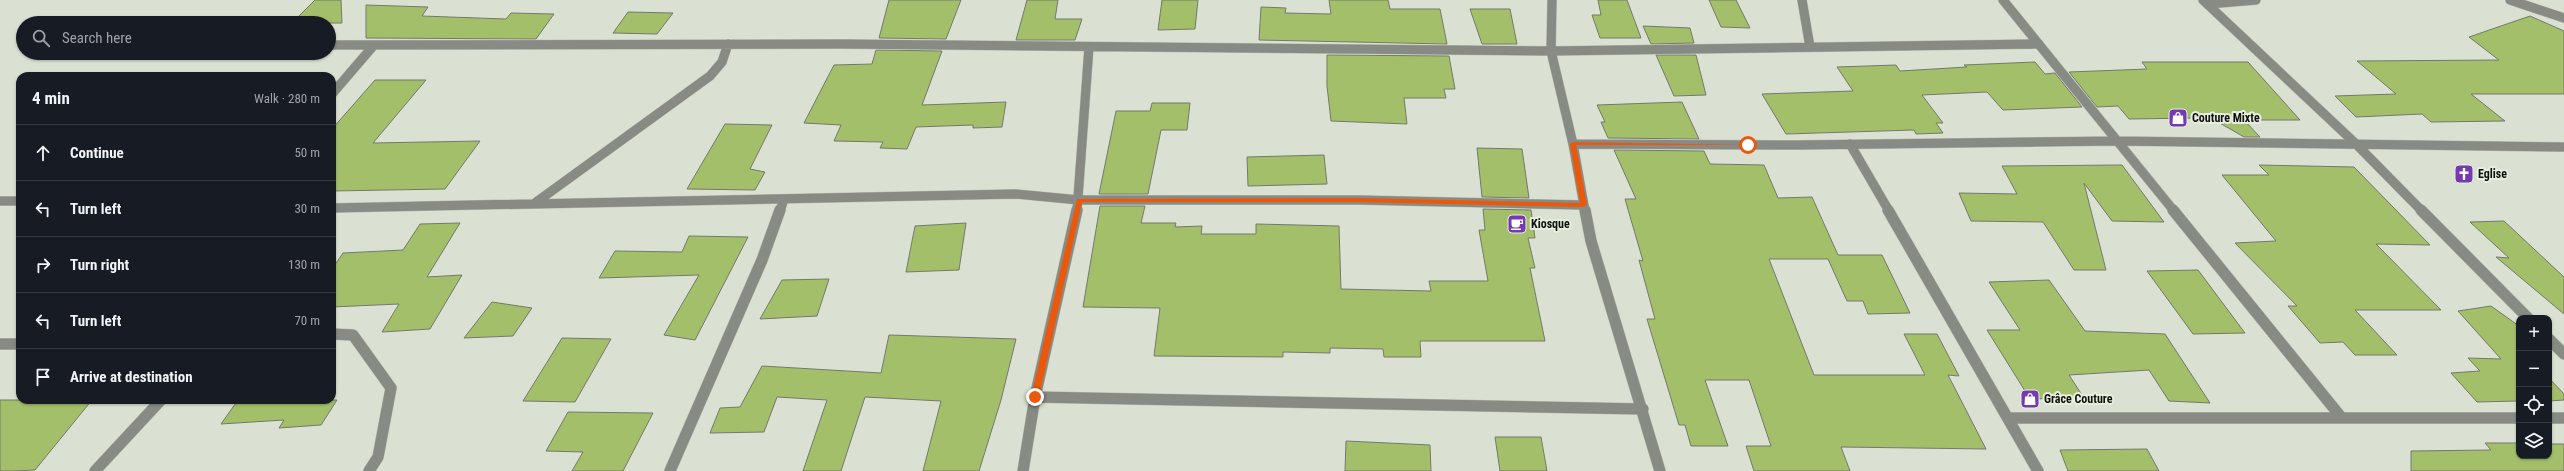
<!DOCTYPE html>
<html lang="en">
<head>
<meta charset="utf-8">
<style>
	:root { --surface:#171b24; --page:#242831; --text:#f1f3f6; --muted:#9ea1a6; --line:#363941 }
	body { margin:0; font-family:"Roboto Condensed",sans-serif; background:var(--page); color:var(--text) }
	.controls { position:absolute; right:12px; bottom:12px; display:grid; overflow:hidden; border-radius:8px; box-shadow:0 1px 3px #0004 }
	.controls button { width:36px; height:36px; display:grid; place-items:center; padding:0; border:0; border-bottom:1px solid var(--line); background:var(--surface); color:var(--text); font:20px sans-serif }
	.stop { position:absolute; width:12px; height:12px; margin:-9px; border:3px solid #ea580c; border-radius:50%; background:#fff }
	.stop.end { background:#ea580c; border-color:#fff; box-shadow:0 1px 4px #0008 }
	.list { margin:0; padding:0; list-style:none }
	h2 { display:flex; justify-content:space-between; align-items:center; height:52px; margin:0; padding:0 16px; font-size:17px }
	h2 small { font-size:13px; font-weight:400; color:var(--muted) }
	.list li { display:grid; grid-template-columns:26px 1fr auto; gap:12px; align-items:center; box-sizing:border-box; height:56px; padding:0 16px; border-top:1px solid var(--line) }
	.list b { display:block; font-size:15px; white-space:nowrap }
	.list em { font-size:13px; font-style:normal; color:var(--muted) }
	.icon { flex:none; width:22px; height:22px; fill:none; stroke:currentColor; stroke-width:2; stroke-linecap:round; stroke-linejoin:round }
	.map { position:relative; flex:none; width:2564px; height:471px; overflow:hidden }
	.search { position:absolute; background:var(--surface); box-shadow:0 1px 3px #0004; left:16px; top:16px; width:320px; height:44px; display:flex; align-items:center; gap:10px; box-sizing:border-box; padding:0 14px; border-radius:22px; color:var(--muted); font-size:15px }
	.panel { position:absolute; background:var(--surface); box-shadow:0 1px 3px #0004; left:16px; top:72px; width:320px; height:332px; border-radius:12px }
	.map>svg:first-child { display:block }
</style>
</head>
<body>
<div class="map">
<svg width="2564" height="471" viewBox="0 0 2564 471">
	<rect width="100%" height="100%" fill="#dbe1d2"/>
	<path fill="#a3bf6a" stroke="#74796c" d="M315,0H341L342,23H292Z
		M889,0H961L946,39L879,38Z
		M1027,0H1058L1055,19H1082L1075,40H1016Z
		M1162,0H1198L1195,29L1158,30Z
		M1329,0H1388L1390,9H1440L1447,44L1259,40L1261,7L1286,8L1285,13L1331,14Z
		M1598,0H1627L1641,38H1600L1592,15H1601Z
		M1709,0H1736L1750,28L1721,27Z
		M366,5L428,7L422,16L506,19L511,13L554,14L536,39L366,38Z
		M1470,9H1510L1517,44H1482Z
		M628,12L673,13L657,34L613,33Z
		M2530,16L2564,31V94H2471L2505,121L2431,122L2422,114L2356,117L2335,96L2396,94L2357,61L2499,60L2469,37Z
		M1643,26L1690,28L1694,43L1651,44Z
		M876,50L942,51L922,105L1006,102L1002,127L973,128V125L916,127L907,149L880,148L883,142L834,141L841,125L804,123L834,65L872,64Z
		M1327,55L1449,56L1455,89H1444L1446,98H1404L1407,124L1331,121L1327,86Z
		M1656,55H1696L1706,95L1674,96Z
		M2035,62L2045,74L2055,73L2082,107L2003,110L1987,92L1922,95L1943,123H1936L1943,133L1916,134L1914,130L1786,134L1762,94L1853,91L1837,67L1896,65L1900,71L1967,67L1964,65Z
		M2142,62H2248L2300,120H2244L2260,137H2244L2218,122L2197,121L2195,118L2129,119L2118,106L2097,107L2069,72L2147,69Z
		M375,80H426L373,143L480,141L445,189L332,191V129Z
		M1682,102L1699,139L1608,138L1601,122H1605L1597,105Z
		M1152,103H1190L1187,130H1161L1148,194H1099L1116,111H1150Z
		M725,124L772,125L750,169L765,172L755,190L687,189Z
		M1477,148L1522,149L1529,198L1482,197Z
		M1614,150L1704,151L1710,164L1764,165L1778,198L1812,197L1838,255H1882L1910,313L1868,314L1863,301H1847L1828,259H1769L1814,375H1925L1904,334H1937L1959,376L1948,375L1986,449L1841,447L1850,471H1754L1746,446H1771L1749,380H1705L1728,446H1691L1685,425H1679L1647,319H1655L1639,260L1643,261L1625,199H1636Z
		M1324,155L1327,184L1248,186L1247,157Z
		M2122,165L2164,222L2112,221L2084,183L2106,270H2074L2043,222L1971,221L1959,193L2017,194L2002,166Z
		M2259,165L2354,167L2430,245L2376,244L2441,310H2355L2397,355H2355L2343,342L2320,343L2288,306H2297L2235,243L2276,241L2222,175H2269Z
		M1100,206H1145L1141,223H1176L1175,227L1202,226L1201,234H1256V224L1339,226L1341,289L1431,291L1429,281H1488L1479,230H1485L1483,209L1531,210L1535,238H1528L1535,268H1530L1545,341H1420L1421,357H1384L1383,349L1330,348V353L1283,352V357L1154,356L1160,308L1083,307Z
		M2504,221L2564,277V314L2496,257L2509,258L2470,222Z
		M460,223L427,277L462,275L430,329L382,332L399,304L332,307V269L343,253L403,250L420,224Z
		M966,223L959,270L906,272L915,226Z
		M689,236L748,237L695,340L664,335L699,275L599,278L615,251L682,252Z
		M2198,270L2245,333L2193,334L2147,271Z
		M829,279L817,316L760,319L782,280Z
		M2049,280L2085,331L2165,334L2210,403L2169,401L2149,370L2069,375L2084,398L2030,399L1987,330H2020L1989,282Z
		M492,302L532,308L513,336L464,338Z
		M2491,306L2519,326V401L2477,402L2451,373L2480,371L2468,358L2501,359L2458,311Z
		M889,335L1016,339L1001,400L979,471H923L941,401L865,397L841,471H803L827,400L777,397L764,432L710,433L720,408L740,407L762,366L881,373Z
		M562,338L611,339L575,402L523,401Z
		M2549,378L2564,394V400L2549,401Z
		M0,400H92L35,470L13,471H0Z
		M238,400H337L321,425L279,428L284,420L221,424Z
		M568,412L653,413L623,471H572L583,452L546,451Z
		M1495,437H1541L1547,471H1500Z
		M1346,441L1430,445L1431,471H1345Z
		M2485,443H2519V456H2549V444H2564V471H2411V451L2491,450Z
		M2147,449L2159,471H2068L2060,450Z"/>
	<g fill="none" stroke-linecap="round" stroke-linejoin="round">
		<g stroke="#b6bcae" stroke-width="10">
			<path id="minor-far1" d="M1552,0L1551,51L1573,144L1585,211
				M1802,0L1810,47
				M2003,0L2174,211
				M2203,0L2355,143L2422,211
				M2510,0L2564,18
				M2208,4L2256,0
				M329,45L841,44L1551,51L2039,44
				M332,94L374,45
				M1573,144L1799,145L2117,141L2564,147
				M1850,144L1889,211
				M0,201H20
				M535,203L710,76L722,62L728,44
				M332,208L1015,194L1079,200H1359L1583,205
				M780,211L784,199
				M1077,211L1089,47"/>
		</g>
		<g stroke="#b6bcae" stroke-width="12">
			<path id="minor" d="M1585,210L1591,241L1660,471
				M1888,210L2038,471
				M2173,210L2341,417
				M2421,210L2528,318
				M332,334L353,335L391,388L378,457L369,471
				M2549,339L2564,354
				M0,344H20
				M1035,397L1643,409
				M2009,418H2519
				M2549,418H2564
				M95,471L161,400
				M670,471L762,260L780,210
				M1023,471L1035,397L1077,210"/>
		</g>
		<use href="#minor-far1" stroke="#888a84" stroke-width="9"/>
		<use href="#minor" stroke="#888a84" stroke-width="11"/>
	</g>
	<path fill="#ea580c" d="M1573,142L1751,145H1576L1587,205L1583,207L1359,202H1082L1039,397L1035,400L1031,397L1077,199L1359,198L1580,203L1570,144Z"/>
	<defs>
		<g id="shop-square" transform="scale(1)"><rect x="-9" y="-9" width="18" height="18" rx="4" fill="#763ab0" stroke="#e8eedf"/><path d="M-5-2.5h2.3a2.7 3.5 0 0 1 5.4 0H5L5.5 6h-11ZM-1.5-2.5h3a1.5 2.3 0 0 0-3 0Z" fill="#fff"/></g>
		<g id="church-square" transform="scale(1)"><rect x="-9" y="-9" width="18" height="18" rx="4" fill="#763ab0" stroke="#e8eedf"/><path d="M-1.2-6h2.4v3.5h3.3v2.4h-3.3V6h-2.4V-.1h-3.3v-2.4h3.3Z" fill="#fff"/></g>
		<g id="cafe-square" transform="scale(1)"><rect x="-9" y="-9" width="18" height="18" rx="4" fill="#763ab0" stroke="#e8eedf"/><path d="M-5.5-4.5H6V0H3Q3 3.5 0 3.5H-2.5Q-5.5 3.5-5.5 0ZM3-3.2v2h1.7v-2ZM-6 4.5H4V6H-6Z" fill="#fff"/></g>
	</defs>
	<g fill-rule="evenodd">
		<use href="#shop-square" x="2178" y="118"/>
		<use href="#church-square" x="2464" y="174"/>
		<use href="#cafe-square" x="1517" y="224"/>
		<use href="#shop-square" x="2030" y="399"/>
	</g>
	<g text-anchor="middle" stroke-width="4" stroke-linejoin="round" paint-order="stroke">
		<g font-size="12" font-weight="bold" fill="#0f110c" stroke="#e8eedf" text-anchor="start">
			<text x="2192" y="122">Couture Mixte</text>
			<text x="2478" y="178">Eglise</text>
			<text x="1531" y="228">Kiosque</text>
			<text x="2044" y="403">Grâce Couture</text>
		</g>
	</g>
</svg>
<div class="controls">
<button>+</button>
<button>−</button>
<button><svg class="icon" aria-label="locate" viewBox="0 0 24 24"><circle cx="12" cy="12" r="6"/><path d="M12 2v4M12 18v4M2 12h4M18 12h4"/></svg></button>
<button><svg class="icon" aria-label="layers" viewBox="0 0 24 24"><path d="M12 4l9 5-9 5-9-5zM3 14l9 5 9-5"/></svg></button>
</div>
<div class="stop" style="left:1748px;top:145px"></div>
<div class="stop end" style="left:1035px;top:397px"></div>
<div class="search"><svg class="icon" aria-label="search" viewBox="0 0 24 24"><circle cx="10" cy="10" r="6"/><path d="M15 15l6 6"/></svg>Search here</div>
<section class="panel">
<h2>4 min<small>Walk · 280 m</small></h2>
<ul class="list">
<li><svg class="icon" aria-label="ahead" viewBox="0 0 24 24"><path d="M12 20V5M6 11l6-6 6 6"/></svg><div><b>Continue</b></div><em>50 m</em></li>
<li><svg class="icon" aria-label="left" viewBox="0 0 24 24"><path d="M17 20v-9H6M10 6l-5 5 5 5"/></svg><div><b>Turn left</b></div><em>30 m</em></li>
<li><svg class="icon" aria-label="right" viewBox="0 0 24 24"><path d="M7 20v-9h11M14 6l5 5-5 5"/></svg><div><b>Turn right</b></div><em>130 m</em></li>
<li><svg class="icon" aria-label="left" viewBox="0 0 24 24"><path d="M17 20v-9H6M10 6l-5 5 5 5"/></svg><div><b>Turn left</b></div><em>70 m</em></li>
<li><svg class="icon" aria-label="arrive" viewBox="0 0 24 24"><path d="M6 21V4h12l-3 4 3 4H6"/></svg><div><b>Arrive at destination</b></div></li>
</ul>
</section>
</div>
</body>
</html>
